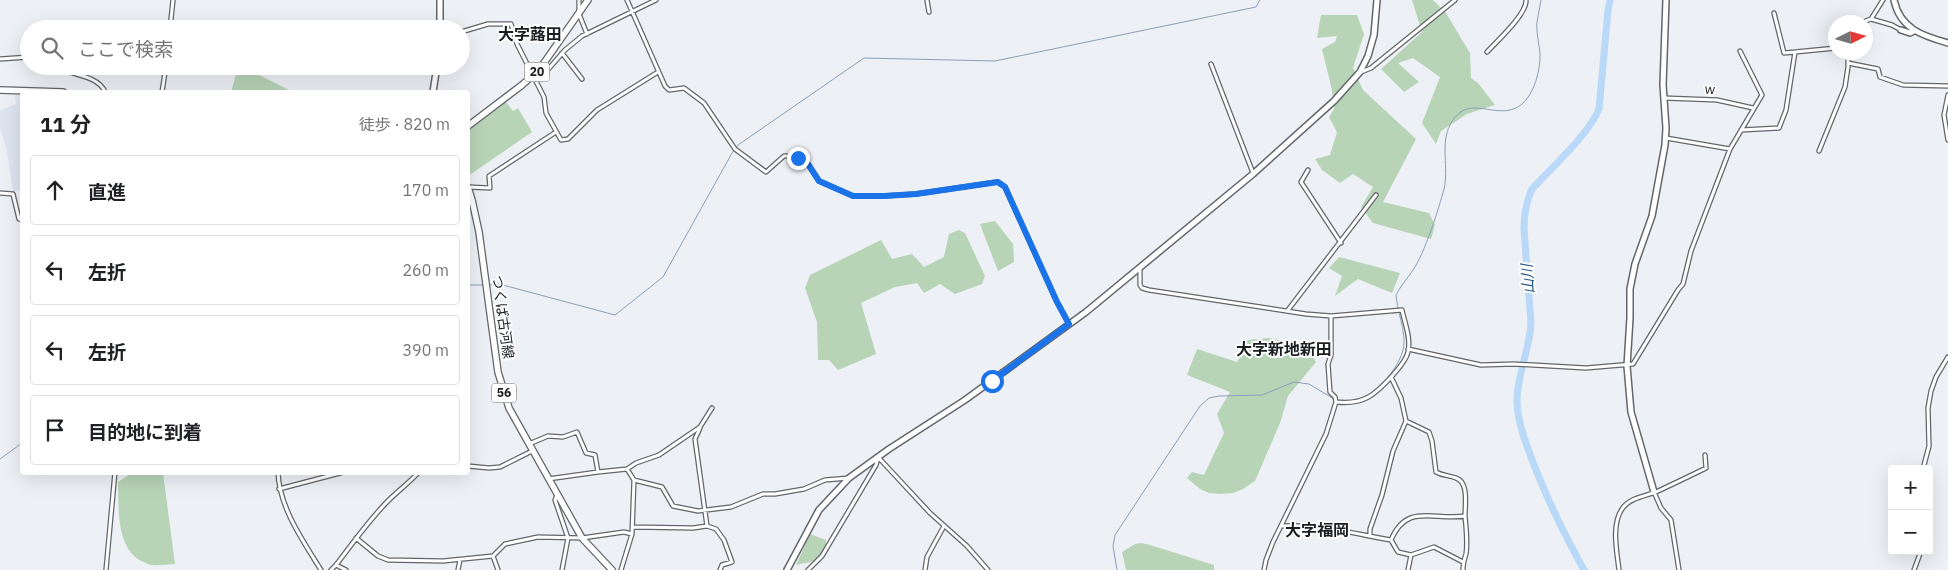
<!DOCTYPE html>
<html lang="ja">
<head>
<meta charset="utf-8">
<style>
	:root { --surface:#fff; --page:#f6f6f6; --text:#202124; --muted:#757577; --line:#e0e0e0 }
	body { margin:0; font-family:"IBM Plex Sans","Noto Sans JP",sans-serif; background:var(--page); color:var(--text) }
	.controls { position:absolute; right:15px; bottom:15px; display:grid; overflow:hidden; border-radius:5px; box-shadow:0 5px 20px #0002 }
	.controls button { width:45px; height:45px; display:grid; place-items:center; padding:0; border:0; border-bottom:1px solid var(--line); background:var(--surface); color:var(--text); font:25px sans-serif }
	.compass { position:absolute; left:1828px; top:15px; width:45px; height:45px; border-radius:50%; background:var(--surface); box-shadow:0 5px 20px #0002; rotate:85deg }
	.stop { position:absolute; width:15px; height:15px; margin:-11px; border:4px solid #1a73e8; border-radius:50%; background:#fff }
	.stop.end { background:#1a73e8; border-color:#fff; box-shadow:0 1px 5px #0008 }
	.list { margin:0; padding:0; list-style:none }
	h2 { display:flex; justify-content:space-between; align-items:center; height:65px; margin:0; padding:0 20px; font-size:21px }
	h2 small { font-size:16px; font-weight:400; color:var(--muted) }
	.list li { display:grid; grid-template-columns:32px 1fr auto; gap:15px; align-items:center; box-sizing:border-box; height:70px; margin:0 10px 10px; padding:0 10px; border:1px solid var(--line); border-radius:5px }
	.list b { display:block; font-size:19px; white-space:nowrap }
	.list em { font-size:16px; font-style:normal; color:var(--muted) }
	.icon { flex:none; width:28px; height:28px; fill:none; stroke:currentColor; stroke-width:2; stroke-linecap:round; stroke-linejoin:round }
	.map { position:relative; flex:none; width:1948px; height:570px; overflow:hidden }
	.search { position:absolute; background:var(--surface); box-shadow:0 5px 20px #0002; left:20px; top:20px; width:450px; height:55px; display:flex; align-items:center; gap:12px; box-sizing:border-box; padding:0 18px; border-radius:28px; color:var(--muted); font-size:19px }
	.panel { position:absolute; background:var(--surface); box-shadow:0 5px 20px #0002; left:20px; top:90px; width:450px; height:385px; border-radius:5px }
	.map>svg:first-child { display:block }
</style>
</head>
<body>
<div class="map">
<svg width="1948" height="570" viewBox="0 0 1948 570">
	<rect width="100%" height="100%" fill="#edf0f5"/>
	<path fill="#dde4ef" d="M15,95H22V189L13,192L7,151L0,128V110L16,104Z"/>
	<path fill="#b7d4b7" d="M1412,0H1433L1446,13L1470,53L1471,78L1478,83L1495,105L1467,114L1441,131L1436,144L1422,123L1440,77L1413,58L1398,63L1419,82L1404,92L1381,69L1422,32Z
		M1321,15H1357L1364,34L1353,68L1363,90L1416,139L1383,202L1429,213L1435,225L1431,239L1373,223L1361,207L1373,187L1353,174L1340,183L1322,170L1315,159L1330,155L1337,132L1329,117L1334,109L1332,90L1322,49L1335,42L1337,36L1317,38Z
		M245,68L293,92H231L237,70Z
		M506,102L513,111L518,108L532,132L468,176V131Z
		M995,221L1013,244L1014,262L998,271L980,224Z
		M959,230L965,233L985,276L982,284L955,294L940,284L924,293L917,283L895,287L861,303L876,354L838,370L829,360H818L817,322L805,288L810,275L881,240L892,259L912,254L924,267L944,257L949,234Z
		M1339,257L1400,273L1392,293L1358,279L1335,296L1342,276L1329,268Z
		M1269,338L1296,343L1309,350L1316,362L1288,396L1280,423L1255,481L1243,489L1233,493L1219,494L1209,493L1200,489L1187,478L1192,472L1204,475L1224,433L1217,414L1230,392L1187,375L1197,349L1237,362L1247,340Z
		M133,472L163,473L175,564C167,564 155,567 148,564C115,553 119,510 118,482Z
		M810,534L826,540V547L815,561L796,565Z
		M1141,543L1150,545L1214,565V570H1126L1122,552L1135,544Z"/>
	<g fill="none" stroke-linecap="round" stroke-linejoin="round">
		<path stroke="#8aa0b7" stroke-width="1" d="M468,285H483
			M490,285L499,284L615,315L663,277L732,153L738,145L864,58L995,61L1256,7L1260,0
			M1367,396C1384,385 1406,360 1404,338C1403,324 1397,309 1396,295C1401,285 1407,279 1413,270C1424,255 1439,208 1444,189C1449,168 1440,144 1450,125C1468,90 1496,123 1521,105C1534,95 1541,69 1540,53C1539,43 1536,32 1537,22C1538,15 1540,7 1541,0
			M0,459L22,443
			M1117,570L1113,546L1115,535L1200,406L1209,398L1219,396L1262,395L1294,382L1309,384L1334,399"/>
		<path stroke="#bad8f8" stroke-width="7" d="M1584,570C1562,530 1542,489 1527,446C1522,432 1517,416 1517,401C1517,374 1530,349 1531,323L1524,229C1524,214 1526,202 1532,189C1551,168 1589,134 1599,109L1608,10L1610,0"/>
		<g stroke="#63666a" stroke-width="5.5">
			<path id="street" d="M579,0V14L587,34
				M627,0L665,86L669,90L684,88L704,103L735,149L766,172L784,156H791L803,161L808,164L819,181L853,196H883L916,194L997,182L1005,187L1057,302L1069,324
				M927,0L929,12
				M1883,0L1871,19L1892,25L1901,30
				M1774,13L1784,53L1795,52
				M1863,22L1871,19
				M170,29L173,0
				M461,32L488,24H511L517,44L544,97L546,113L561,140L568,139L597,110L658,72
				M1487,52C1497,41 1527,14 1526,0
				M562,53L582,79
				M0,59L29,57
				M1848,63L1878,69L1880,77L1903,85L1948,86
				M1211,64L1253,173
				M52,66C67,74 99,75 105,92
				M1361,72L1371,68L1455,0
				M534,79L545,73L565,50L582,36L656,0
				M162,92L166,66
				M1948,95L1944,115L1948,140
				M1664,98L1717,100L1753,108
				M1741,130L1779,128L1786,110L1795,52L1836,48
				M1666,138L1730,149L1762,95L1740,51
				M1819,151L1845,87L1848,67V52
				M1308,170L1301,182L1341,243
				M468,187L490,188L489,176L556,132
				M0,193L13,194L19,219L22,218
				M1140,269V285L1142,288L1149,290L1306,314L1331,316L1402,310C1405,324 1411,338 1408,352C1406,361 1398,369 1393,375C1375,395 1364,405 1336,402
				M1288,310L1376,195
				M1408,349L1481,365L1514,364L1586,368L1633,364L1678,290L1683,284L1691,251L1730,149
				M1406,421L1429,432L1432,441L1436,472C1443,476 1448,475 1456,478C1469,482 1465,505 1465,516C1434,521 1407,502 1391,540L1398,552L1411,555L1408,570
				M700,428L695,439L707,526
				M529,444L548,436L563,437L577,432L586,453L595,455L598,472L548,479
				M878,457L930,513L967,546L988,570
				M468,466L489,468L500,467L532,451
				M627,469L634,480L662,487L673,506L698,511L731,507L763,494H775L804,489L825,480L849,478
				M1923,469L1929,446L1928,408L1931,391L1936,377L1948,357
				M278,472C279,507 303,541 321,570
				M598,472L627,469L636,463L659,455L700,427L712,408
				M279,489L344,472
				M1654,492L1661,508L1671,520L1679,570
				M557,495L555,500L568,538L562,570
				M1282,526C1318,524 1356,534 1391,540
				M633,527L693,528L707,526L716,529L724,540L732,562L722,565L720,570
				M1370,535V529L1382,495L1393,451L1406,421L1401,398L1391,377
				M356,538L378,556L388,560L443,561L493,556L505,544L538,537L582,538L624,532L632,534
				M1411,555L1434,547L1463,562
				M493,556L498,570
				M106,570L115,472
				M331,570L336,565
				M346,570L336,565C352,544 367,523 385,504C395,493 408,484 419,472
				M458,570L460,560
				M621,570L632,534L634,480
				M808,570L822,556L876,465L878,458
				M925,570L927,557L944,526
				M1264,570L1266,560L1273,542L1326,434L1336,402L1335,397L1330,392L1328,364L1331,355V316
				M1463,570C1463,563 1464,560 1466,554C1468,542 1466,528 1465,516
				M1619,570C1617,552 1611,525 1622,509C1629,498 1645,496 1656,492C1673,484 1690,476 1706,468L1705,455
				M1914,570L1921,551"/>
		</g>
		<g stroke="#63666a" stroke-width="8">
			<path id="secondary" d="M1894,0C1900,29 1923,36 1948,43
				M440,29V0
				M1901,30L1910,33L1914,31
				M433,92L437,66
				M1654,492L1631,412L1627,366L1630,318V289L1635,264L1652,216L1665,145L1666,128L1663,85L1666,0
				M787,570L819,510L849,478L889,449L965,400L1086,312L1253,174L1334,101L1360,72L1368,56L1374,35L1377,0"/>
		</g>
		<g stroke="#63666a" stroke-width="8">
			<path id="primary" d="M0,90L63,92
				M468,126L522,85L539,70L588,0
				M468,187L472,200L479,232L498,372L509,408L582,538L612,570"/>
		</g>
		<use href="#street" stroke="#fff" stroke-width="3"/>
		<use href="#secondary" stroke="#fff" stroke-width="5"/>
		<use href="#primary" stroke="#fff" stroke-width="5.5"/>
	</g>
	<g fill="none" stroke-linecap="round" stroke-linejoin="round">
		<path stroke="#1a73e8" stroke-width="6" d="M798,158L808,164L819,181L853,196H884L916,194L998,182L1005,187L1057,302L1069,324L992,381"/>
	</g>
	<g text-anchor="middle" stroke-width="4" stroke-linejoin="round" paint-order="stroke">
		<g fill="#fdfdfe" stroke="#5f6061" stroke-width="1">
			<rect x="524.5" y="62.5" width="25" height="19" rx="4"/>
			<rect x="491.5" y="383.5" width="25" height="19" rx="4"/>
		</g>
		<g font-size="12" font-weight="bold" fill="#1b1d1e">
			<text x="537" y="76">20</text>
			<text x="504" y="397">56</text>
		</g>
		<g font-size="14" fill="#1b1d1e" stroke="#fdfdfe">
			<text transform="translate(1710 89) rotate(4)" y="5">w</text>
			<text transform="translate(503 317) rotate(82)" y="5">つくば古河線</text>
		</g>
		<g font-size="15" font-style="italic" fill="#225788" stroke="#fdfdfe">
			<text transform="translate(1528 279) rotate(-94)" y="5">山川</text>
		</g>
		<g font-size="16" font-weight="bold" fill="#1b1d1e" stroke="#fdfdfe">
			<text x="530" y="40">大字蕗田</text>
			<text x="1284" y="355">大字新地新田</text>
			<text x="1317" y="536">大字福岡</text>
		</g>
	</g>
</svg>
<div class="controls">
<button>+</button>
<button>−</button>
</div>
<svg class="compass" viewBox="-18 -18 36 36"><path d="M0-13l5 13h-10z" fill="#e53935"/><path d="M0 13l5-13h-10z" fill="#757577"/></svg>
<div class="stop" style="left:992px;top:381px"></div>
<div class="stop end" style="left:798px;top:158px"></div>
<div class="search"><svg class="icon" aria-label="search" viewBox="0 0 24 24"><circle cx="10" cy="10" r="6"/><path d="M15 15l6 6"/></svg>ここで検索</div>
<section class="panel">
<h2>11 分<small>徒歩 · 820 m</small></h2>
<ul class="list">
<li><svg class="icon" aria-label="ahead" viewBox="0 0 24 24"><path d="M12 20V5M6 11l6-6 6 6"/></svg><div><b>直進</b></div><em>170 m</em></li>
<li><svg class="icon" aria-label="left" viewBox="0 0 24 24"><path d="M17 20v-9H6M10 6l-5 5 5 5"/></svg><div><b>左折</b></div><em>260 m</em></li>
<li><svg class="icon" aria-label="left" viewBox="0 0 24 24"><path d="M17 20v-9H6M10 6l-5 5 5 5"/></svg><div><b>左折</b></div><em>390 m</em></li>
<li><svg class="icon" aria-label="arrive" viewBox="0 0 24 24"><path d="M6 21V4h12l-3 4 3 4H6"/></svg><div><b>目的地に到着</b></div></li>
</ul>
</section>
</div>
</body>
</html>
